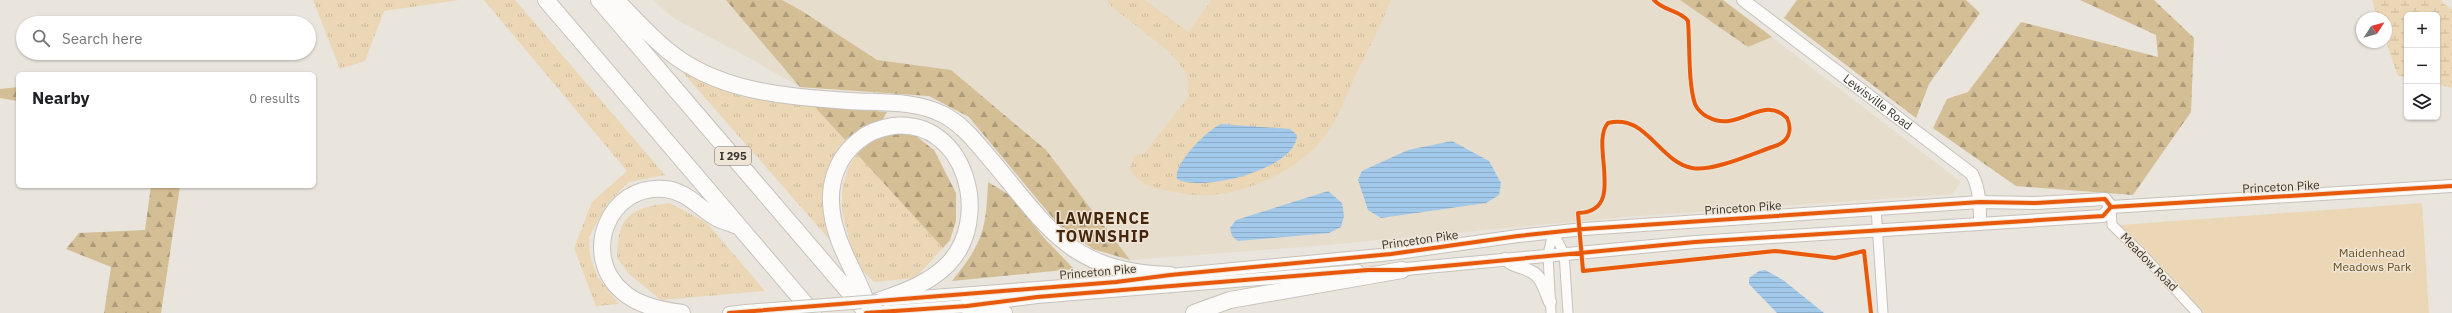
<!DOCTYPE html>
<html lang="en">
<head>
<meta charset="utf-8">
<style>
	:root { --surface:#fff; --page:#f2f2f2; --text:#202124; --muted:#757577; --line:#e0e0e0 }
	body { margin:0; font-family:"IBM Plex Sans",sans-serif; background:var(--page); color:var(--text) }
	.controls { position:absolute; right:12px; top:12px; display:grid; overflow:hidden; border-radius:6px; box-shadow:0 1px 3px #0004 }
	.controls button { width:36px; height:36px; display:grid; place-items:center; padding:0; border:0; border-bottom:1px solid var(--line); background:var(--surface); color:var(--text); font:20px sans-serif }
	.compass { position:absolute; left:2356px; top:12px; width:36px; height:36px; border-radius:50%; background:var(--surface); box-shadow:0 1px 3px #0004; rotate:54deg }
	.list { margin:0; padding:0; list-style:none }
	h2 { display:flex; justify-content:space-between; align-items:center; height:52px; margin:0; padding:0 16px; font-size:17px }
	h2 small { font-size:13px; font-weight:400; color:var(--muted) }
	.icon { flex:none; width:22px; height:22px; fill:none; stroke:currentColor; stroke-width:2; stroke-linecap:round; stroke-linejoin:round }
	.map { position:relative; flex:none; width:2452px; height:313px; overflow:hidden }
	.search { position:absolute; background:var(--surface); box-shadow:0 1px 3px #0004; left:16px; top:16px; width:300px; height:44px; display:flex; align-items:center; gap:10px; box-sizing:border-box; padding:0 14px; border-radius:22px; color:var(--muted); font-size:15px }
	.panel { position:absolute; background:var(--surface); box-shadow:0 1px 3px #0004; left:16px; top:72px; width:300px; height:116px; border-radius:6px }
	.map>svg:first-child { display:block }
</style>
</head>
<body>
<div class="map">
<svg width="2452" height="313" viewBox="0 0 2452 313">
	<defs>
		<pattern id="grass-tufts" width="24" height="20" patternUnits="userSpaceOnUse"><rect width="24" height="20" fill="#ebd7b6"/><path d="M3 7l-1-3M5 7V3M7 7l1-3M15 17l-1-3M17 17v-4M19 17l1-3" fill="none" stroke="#cab99d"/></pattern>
		<pattern id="forest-firs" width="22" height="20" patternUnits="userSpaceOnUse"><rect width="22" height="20" fill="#d4be96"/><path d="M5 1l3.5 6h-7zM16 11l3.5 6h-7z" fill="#ad9b7b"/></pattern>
		<pattern id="wetland-marsh" width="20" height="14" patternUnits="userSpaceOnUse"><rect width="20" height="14" fill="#ebd7b6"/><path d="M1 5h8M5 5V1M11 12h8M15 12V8" fill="none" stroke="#cab99d"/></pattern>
		<pattern id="water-rules" width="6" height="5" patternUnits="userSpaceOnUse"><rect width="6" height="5" fill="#a2c9ea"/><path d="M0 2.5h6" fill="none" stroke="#8cadc9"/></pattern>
	</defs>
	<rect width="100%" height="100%" fill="#e9e4dc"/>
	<path fill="#e6ddcd" d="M653,0H1723L1961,182L1952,194L1625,217L1315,246L1130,260L1093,249L1057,223L969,117L929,96L800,87L742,54L673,18Z"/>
	<path fill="url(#grass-tufts)" d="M313,0H459L384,11L365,61L340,69Z
		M484,0H515L665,175L629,182L607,204L589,237L590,256L597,276L619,304L596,306L574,248L592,202L627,171Z
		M1107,0H1145L1188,32L1212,0H1391C1380,28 1365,55 1352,83C1345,98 1339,115 1330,129C1303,172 1230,204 1181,193C1160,189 1139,189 1130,168L1134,155L1144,154L1188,97L1187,75L1179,63L1167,50L1111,6Z
		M679,68L743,97L814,106L845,140C818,177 823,196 829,239Z
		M857,154L943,248L915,278L874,282L855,264L842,211V189L849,166Z
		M669,203L706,222L765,291L661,300L630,275L617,258C618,216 628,209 669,203Z"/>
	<path fill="url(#forest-firs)" d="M726,0H782L802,11L877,60L951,70L1046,150L1130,260L1093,249L1057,223L969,117L929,96L800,87Z
		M1680,0H1723L1772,37L1748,47Z
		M1797,0H1966L1980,13L1929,84L1916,118L1784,18Z
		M2080,0H2154L2194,38L2191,112L2133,195L2016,186L1933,128L1947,99L1968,92L2021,22L2158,57L2156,35Z
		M18,87V101L0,98V89Z
		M814,106L887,112L883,119L863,126L845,140Z
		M897,133L916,136L934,150L956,193V221L950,240L943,248L857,154C870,142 880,136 897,133Z
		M988,182L1011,196L1044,238L1074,269L952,281C983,242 986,231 988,182Z
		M151,186H180L161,313H104L111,267L66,249L79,233L145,230Z"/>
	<path fill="url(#wetland-marsh)" d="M2372,0H2441L2444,4L2452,9V88L2437,84V15H2407V78L2398,76L2386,41V18H2378Z"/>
	<path fill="#ebd7b6" d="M2422,203L2429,313H2201L2120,225Z"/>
	<path fill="url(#water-rules)" d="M1221,124L1290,129L1297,135C1297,169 1202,193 1177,179C1173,164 1208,129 1221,124Z
		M1452,141L1489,161L1501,183L1499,195L1486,203L1381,218L1368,210L1358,180L1362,171L1408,150Z
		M1328,191L1342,203L1344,216L1341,227L1329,233L1238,241L1232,236L1230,228L1236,220Z
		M1765,270L1783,280L1824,313H1777L1749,284V278L1759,271Z"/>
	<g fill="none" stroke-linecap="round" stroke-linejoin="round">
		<g stroke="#c6c2bc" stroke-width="11">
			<path id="street" d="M2111,207L2112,225L2144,256L2197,313
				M1876,208L1883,313
				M1553,232L1564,253L1568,313
				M1551,313L1548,255L1553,232"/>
		</g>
		<g stroke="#c6c2bc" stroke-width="14">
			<g id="secondary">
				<path id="s1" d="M1743,0L1972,174C1980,190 1980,206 1980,224"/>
				<path d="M1505,259C1517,269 1519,265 1530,271C1542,276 1545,291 1550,302"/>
				<path d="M1395,270L1695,242L2103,216L2111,207L2452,186"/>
				<path d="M893,299L1116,282L1170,275L1391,254L1518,236L1584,229L1980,202L2036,203L2105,199L2111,207"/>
				<path d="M884,312L967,306L1037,297L1358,271"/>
				<path d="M729,313L746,311"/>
			</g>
		</g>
		<g stroke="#c6c2bc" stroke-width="18">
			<path id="highway" d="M546,0L813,313
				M599,0L867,313
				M616,0C633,17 649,35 667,50C719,93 786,96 849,101C880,103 914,100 942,114C963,124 977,144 992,161C1050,230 1071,272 1170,275
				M967,306L1004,313
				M682,313C662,310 639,306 623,292C580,256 608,183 665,189C686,191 698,207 715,217C722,221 730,223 738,226
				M870,313C860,276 832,243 831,202C830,179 839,156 858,141C868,132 880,128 893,126C966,118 993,220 947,265C928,284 903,292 878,301
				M1194,313L1230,300L1402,270"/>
		</g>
		<use href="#street" stroke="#fcfbfa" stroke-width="9"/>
		<use href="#secondary" stroke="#fcfbfa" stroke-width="12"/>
		<use href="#highway" stroke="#fcfbfa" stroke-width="16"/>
		<g stroke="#c6c2bc" stroke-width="14" stroke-linecap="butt">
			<path id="secondary-bridge" d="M746,311L878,301
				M866,313L884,312"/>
		</g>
		<use href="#secondary-bridge" stroke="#fcfbfa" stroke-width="12"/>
		<g stroke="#efe5d6" stroke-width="6">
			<path id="cycleway" d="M1654,0C1663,11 1680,10 1688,21C1690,45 1688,83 1695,104C1697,109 1703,115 1708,117C1739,134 1762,93 1787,118C1793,131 1788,142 1775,146C1754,153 1713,172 1692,168C1658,161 1646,113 1608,123C1589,144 1628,212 1578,213L1583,271L1775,251L1835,258L1864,251L1871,313
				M729,313L1116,282L1170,275L1391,254L1518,236L1584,229L1980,202L2036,203L2105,199L2111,207
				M866,313L967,306L1037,297L1368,270H1402L1695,242L2103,216L2111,207L2452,186"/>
		</g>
		<use href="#cycleway" stroke="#e8590c" stroke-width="4"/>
	</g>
	<g text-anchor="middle" stroke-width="3" stroke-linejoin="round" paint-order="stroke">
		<rect fill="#efe5d6" stroke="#6f6a61" stroke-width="1" x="715" y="147" width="36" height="18" rx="3"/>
		<g font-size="11" font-weight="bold" fill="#38352f">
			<text x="733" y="160">I 295</text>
		</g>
		<g font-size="12" fill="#38352f" stroke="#efe5d6">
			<text dy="4" stroke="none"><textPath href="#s1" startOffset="169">Lewisville Road</textPath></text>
			<text transform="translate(2281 187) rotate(-3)" y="4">Princeton Pike</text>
			<text transform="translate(1743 208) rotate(-4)" y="4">Princeton Pike</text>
			<text transform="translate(1420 240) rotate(-8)" y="4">Princeton Pike</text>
			<text transform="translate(2149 262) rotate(46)" y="4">Meadow Road</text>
			<text transform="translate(1098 272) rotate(-5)" y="4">Princeton Pike</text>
		</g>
		<g font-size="12" fill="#684e1d" stroke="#efe5d6">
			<text x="2372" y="257">Maidenhead<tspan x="2372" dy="14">Meadows Park</tspan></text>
		</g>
		<g font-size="16" font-weight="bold" letter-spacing="1" fill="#46270e" stroke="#efe5d6">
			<text x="1103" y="224">LAWRENCE<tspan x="1103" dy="18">TOWNSHIP</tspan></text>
		</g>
	</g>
</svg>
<div class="controls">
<button>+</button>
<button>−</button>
<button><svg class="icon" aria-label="layers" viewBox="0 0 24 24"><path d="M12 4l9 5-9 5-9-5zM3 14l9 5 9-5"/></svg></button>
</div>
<svg class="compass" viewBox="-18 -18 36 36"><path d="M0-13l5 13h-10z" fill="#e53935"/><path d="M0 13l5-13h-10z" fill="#757577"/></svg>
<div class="search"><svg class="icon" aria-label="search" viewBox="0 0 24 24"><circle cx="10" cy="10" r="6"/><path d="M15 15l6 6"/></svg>Search here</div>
<section class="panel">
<h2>Nearby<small>0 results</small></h2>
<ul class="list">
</ul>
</section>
</div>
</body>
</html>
